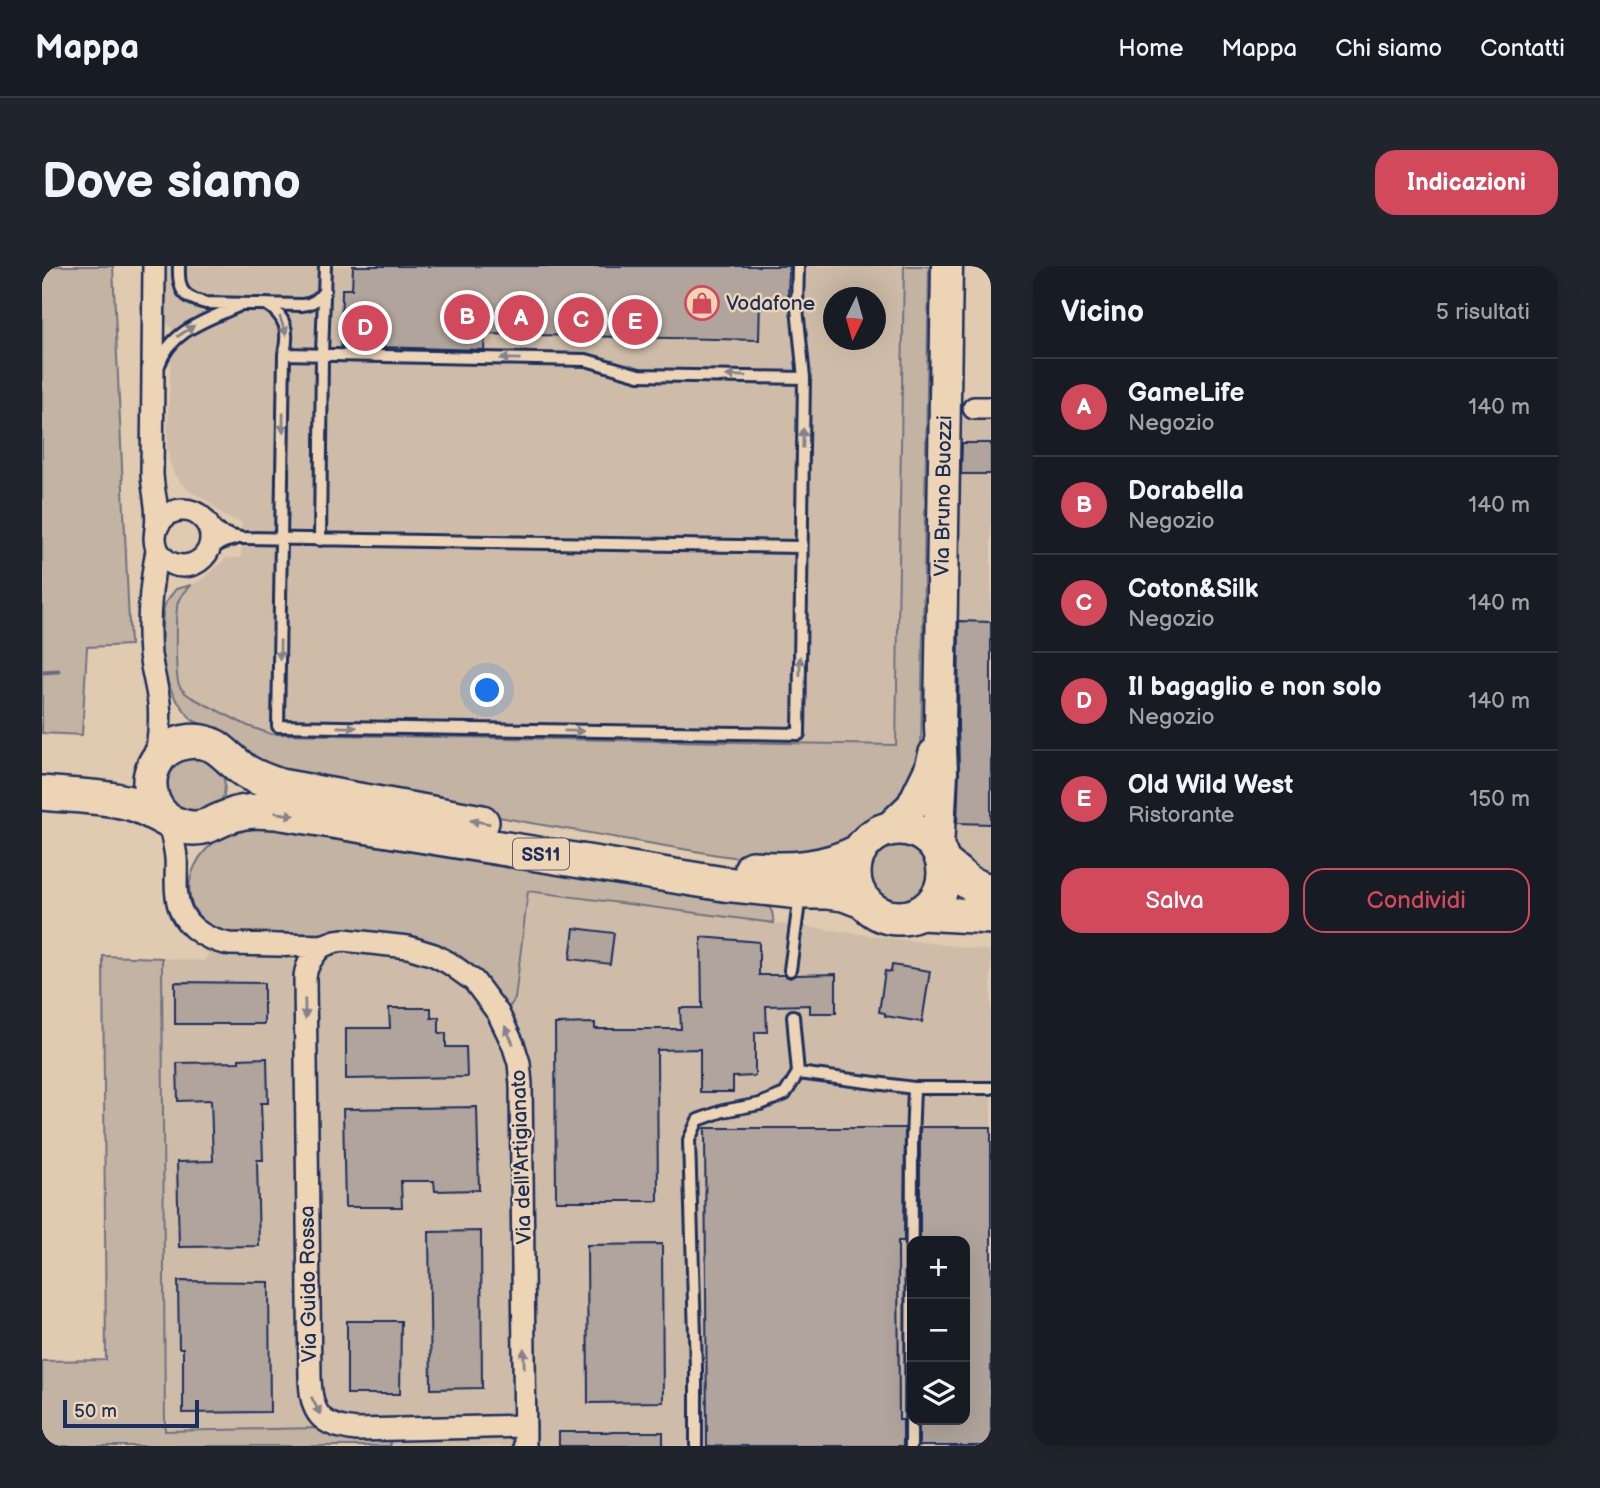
<!DOCTYPE html>
<html lang="it">
<head>
<meta charset="utf-8">
<style>
	:root { --surface:#171b24; --page:#20242c; --text:#f1f3f6; --muted:#9ea1a6; --line:#363941; --accent:#d1495b }
	body { margin:0; font-family:"Balsamiq Sans",sans-serif; background:var(--page); color:var(--text) }
	.controls { position:absolute; right:21px; bottom:21px; display:grid; overflow:hidden; border-radius:14px; box-shadow:0 7px 28px #0002 }
	.controls button { width:63px; height:63px; display:grid; place-items:center; padding:0; border:0; border-bottom:2px solid var(--line); background:var(--surface); color:var(--text); font:35px sans-serif }
	.compass { position:absolute; left:781px; top:21px; width:63px; height:63px; border-radius:50%; background:var(--surface); box-shadow:0 7px 28px #0002; rotate:185deg }
	.scale { position:absolute; left:21px; bottom:18px; width:136px; box-sizing:border-box; padding-left:7px; border:4px solid #1b2f5e; border-top:0; font-size:19px; line-height:24px; white-space:nowrap; color:#1b2f5e; -webkit-text-stroke:5px #edd4b5; paint-order:stroke }
	.you { position:absolute; left:446px; top:425px; width:24px; height:24px; margin:-18px; border:5px solid #fff; border-radius:50%; background:#1a73e8; box-shadow:0 0 0 10px #1a73e833 }
	.badge { display:grid; place-items:center; width:46px; height:46px; border-radius:50%; background:var(--accent); color:#fff; font-size:23px; font-weight:700 }
	.pin { position:absolute; translate:-50% -50%; border:4px solid #fff; box-shadow:0 2px 7px #0006 }
	.list { margin:0; padding:0; list-style:none }
	h2 { display:flex; justify-content:space-between; align-items:center; height:91px; margin:0; padding:0 28px; font-size:30px }
	h2 small { font-size:23px; font-weight:400; color:var(--muted) }
	.list li { display:grid; grid-template-columns:46px 1fr auto; gap:21px; align-items:center; box-sizing:border-box; height:98px; padding:0 28px; border-top:2px solid var(--line) }
	.list b { display:block; font-size:26px; white-space:nowrap }
	.list p { margin:0; font-size:23px; white-space:nowrap; color:var(--muted) }
	.list em { font-size:23px; font-style:normal; color:var(--muted) }
	.actions { display:flex; gap:14px; padding:21px 28px }
	.actions a { flex:1; padding:16px 0; border:2px solid var(--accent); border-radius:21px; text-align:center; font-size:24px; color:var(--accent) }
	.actions .main { background:var(--accent); color:#fff }
	.icon { flex:none; width:38px; height:38px; fill:none; stroke:currentColor; stroke-width:2; stroke-linecap:round; stroke-linejoin:round }
	.map { position:relative; flex:none; width:949px; height:1180px; overflow:hidden; border-radius:21px }
	header { display:flex; align-items:center; gap:42px; box-sizing:border-box; height:98px; padding:0 35px; background:var(--surface); border-bottom:2px solid var(--line) }
	header strong { font-size:33px }
	nav { display:flex; gap:38px; margin-inline-start:auto; font-size:24px }
	.intro { display:flex; align-items:center; justify-content:space-between; box-sizing:border-box; height:168px; padding:0 42px }
	h1 { margin:0; font-size:49px }
	.button { padding:18px 32px; border-radius:21px; background:var(--accent); color:#fff; font-size:24px; font-weight:700 }
	main { display:flex; gap:42px; padding:0 42px }
	aside { flex:1; background:var(--surface); border-radius:21px; box-shadow:0 7px 28px #0002 }
	.map>svg:first-child { display:block }
</style>
</head>
<body>
<header>
<strong>Mappa</strong>
<nav><a>Home</a><a>Mappa</a><a>Chi siamo</a><a>Contatti</a></nav>
</header>
<div class="intro"><h1>Dove siamo</h1><a class="button">Indicazioni</a></div>
<main>
<div class="map">
<svg width="949" height="1180" viewBox="0 0 949 1180">
	<rect width="100%" height="100%" fill="#e0cab0"/>
	<filter id="ink" filterUnits="userSpaceOnUse"><feTurbulence type="fractalNoise" baseFrequency=".0143" numOctaves="2"/><feDisplacementMap in="SourceGraphic" scale="14" xChannelSelector="R" yChannelSelector="G"/><feConvolveMatrix kernelMatrix="1 2 1 2 8 2 1 2 1" color-interpolation-filters="sRGB"/></filter>
	<g filter="url(#ink)">
		<path fill="#cebca8" fill-rule="evenodd" d="M123,0H862L854,479L242,469L229,468L206,460L142,426L136,415L135,407V343L136,335L144,323L164,311L184,292H199L200,256L183,251L166,235L149,226L139,217L131,206L127,194L125,181L130,63L123,55ZM792,32H834V74H792Z
			M907,148L949,149V617L904,578Z
			M486,625L949,685V1180H348V1173H299L276,1162L123,1166L120,692L162,695L181,667L337,668L378,673L417,693L473,733ZM870,975H923V1154H870Z"/>
		<path fill="#c3b3a3" stroke="#6f7180" stroke-width="2" d="M0,0H71L88,379L45,381L40,469L0,467Z
			M862,0H887L879,487L859,536L845,549L819,562L794,583L706,593L676,589L489,557L236,510L179,467L150,454L133,432L125,416L119,383L121,345L124,336L134,323L149,319C143,324 139,329 136,336C133,347 133,410 137,419C140,425 144,428 149,431L206,460L229,468L854,479Z
			M158,489L181,509L183,519L182,529L177,539L150,552L123,536C122,495 119,499 158,489Z
			M226,561L726,639L730,646L732,657L486,625L473,733L466,743L447,718L417,693L378,673L337,668L181,667C168,661 155,652 150,638C141,613 157,584 179,572C194,564 210,563 226,561Z
			M826 607a31 31 0 1 1 62 0a31 31 0 1 1-62 0Z
			M61,690L120,692L123,1165L276,1162L299,1173H348V1180H0V1095L64,1094Z"/>
		<g fill="none" stroke-linecap="round" stroke-linejoin="round">
			<path stroke="#696c7e" stroke-width="5" d="M0,406L16,405"/>
		</g>
		<path fill="#b0a49c" stroke="#1b2f5e" stroke-width="2" d="M311,0H747L746,33L718,32L717,74L443,68L442,84L299,80L300,23H310Z
			M920,177H949V208H919Z
			M917,355L949,356V558L915,557L917,505L916,460Z
			M532,662L572,667L568,698L528,693Z
			M659,671L717,676V709H742L748,712L754,709L794,708V747H768V739L724,740L725,766H713V810L691,811V826H658V783L615,784L616,935H514L513,758L553,757V763H639L638,742H660Z
			M850,699L888,705L880,756L843,750V747L837,746L843,705L849,706Z
			M133,716L222,717V758H133Z
			M347,742H389V752L397,751V767H404V781H424L425,811L304,813V762H348Z
			M225,792L226,837H219L221,894H215L217,980L137,981L135,896L171,895L169,834L136,835L135,797L197,796V793Z
			M435,841L437,924L393,925L392,915H359L360,941H303L301,843Z
			M880,861H949V1180H877V1154H923V975H878V862Z
			M663,862H863L862,975H856L857,1154H861V1180H665Z
			M439,965L440,1122L389,1123L387,966Z
			M620,978L621,1136L546,1137L545,979Z
			M136,1015L227,1016L228,1146L141,1147V1082H137Z
			M305,1055H359L358,1128H305Z
			M517,1166H621V1180H517Z"/>
		<g fill="none" stroke-linecap="round" stroke-linejoin="round">
			<g stroke="#1b2f5e" stroke-width="16">
				<path id="service" d="M137,0C136,23 140,32 164,37L260,39C271,38 277,33 283,24
					M224,38C245,51 247,66 242,88L236,460L757,468L762,112L755,42L756,0
					M242,88L544,94L597,109L762,112
					M117,99C129,64 165,54 196,40
					M165,255C176,265 185,270 199,272L759,281
					M278,274L280,89L283,0
					M168,283L182,276L193,273
					M748,704L758,629
					M756,807L872,822
					M654,1180V1102L647,874L656,854L681,845L718,838L743,828L756,807L751,750
					M869,1180L870,876L872,822H949"/>
			</g>
			<g stroke="#1b2f5e" stroke-width="26">
				<path id="minor" d="M112,0L110,208C111,229 117,240 114,262
					M932,142H949
					M113 272a28 28 0 1 1 56 0a28 28 0 1 1-56 0Z
					M113,497C116,477 119,457 117,437C115,420 110,404 108,388C105,354 109,317 115,284
					M126,554C129,566 133,579 134,592C135,604 133,617 135,630C138,658 161,673 187,678L280,680L294,675L302,674L366,681L392,689L407,697L432,715L456,747L471,778L477,797L479,818L483,1180
					M280,680C271,689 263,700 263,713L268,1111C269,1148 278,1160 315,1164L483,1160"/>
			</g>
			<g stroke="#1b2f5e" stroke-width="35">
				<path id="secondary" d="M846,563L870,540L888,503L892,488
					M896,584L900,506L898,460L905,0"/>
			</g>
			<g stroke="#1b2f5e" stroke-width="38">
				<path id="primary" d="M0,527C28,530 65,530 91,538C111,544 131,562 151,562C166,563 177,553 191,549C205,544 220,545 234,546L682,618L758,626H785L802,628L823,636
					M123,552C113,543 108,532 108,519C107,506 114,493 123,485C137,474 158,472 174,481C184,488 193,498 203,505C214,512 226,516 238,520L440,556
					M812 607a45 45 0 1 1 90 0a45 45 0 1 1-90 0Z
					M901,596L927,617L949,626
					M710,602C749,605 783,603 818,585
					M879,647L949,651"/>
			</g>
			<use href="#service" stroke="#edd4b5" stroke-width="10"/>
			<use href="#minor" stroke="#edd4b5" stroke-width="21"/>
			<use href="#secondary" stroke="#edd4b5" stroke-width="30"/>
			<use href="#primary" stroke="#edd4b5" stroke-width="33"/>
		</g>
		<defs><path id="oneway-solid" d="M-6-.8H1V-3.2L6.5 0L1 3.2V.8H-6Z" transform="scale(1.75)"/></defs>
		<g fill="#84828a">
			<use href="#oneway-solid" transform="translate(241 60) rotate(71)"/>
			<use href="#oneway-solid" transform="translate(144 65) rotate(-33)"/>
			<use href="#oneway-solid" transform="translate(468 93) rotate(-179)"/>
			<use href="#oneway-solid" transform="translate(694 110) rotate(-179)"/>
			<use href="#oneway-solid" transform="translate(241 157) rotate(91)"/>
			<use href="#oneway-solid" transform="translate(761 172) rotate(-89)"/>
			<use href="#oneway-solid" transform="translate(238 384) rotate(91)"/>
			<use href="#oneway-solid" transform="translate(758 400) rotate(-89)"/>
			<use href="#oneway-solid" transform="translate(305 461) rotate(1)"/>
			<use href="#oneway-solid" transform="translate(532 465) rotate(1)"/>
			<use href="#oneway-solid" transform="translate(243 548) rotate(8)"/>
			<use href="#oneway-solid" transform="translate(438 556) rotate(-170)"/>
			<use href="#oneway-solid" transform="translate(263 743) rotate(89)"/>
			<use href="#oneway-solid" transform="translate(467 769) rotate(-115)"/>
			<use href="#oneway-solid" transform="translate(482 1092) rotate(-91)"/>
			<use href="#oneway-solid" transform="translate(274 1140) rotate(63)"/>
		</g>
	</g>
	<defs>
		<g id="shop-ring" transform="scale(1.75)"><circle r="9.5" fill="#edd4b5" stroke="#d1495b" stroke-width="1.5"/><path d="M-5-2.5h2.3a2.7 3.5 0 0 1 5.4 0H5L5.5 6h-11ZM-1.5-2.5h3a1.5 2.3 0 0 0-3 0Z" fill="#d1495b"/></g>
	</defs>
	<g fill-rule="evenodd">
		<use href="#shop-ring" x="660" y="37"/>
	</g>
	<g text-anchor="middle" stroke-width="5" stroke-linejoin="round" paint-order="stroke">
		<rect fill="#edd4b5" stroke="#5a6078" stroke-width="2" x="471" y="572.5" width="56" height="31" rx="5"/>
		<g font-size="19" font-weight="bold" fill="#1b2f5e">
			<text x="499" y="595">SS11</text>
		</g>
		<g font-size="21" fill="#1b2f5e" stroke="#edd4b5" text-anchor="start">
			<text x="684" y="44">Vodafone</text>
		</g>
		<g font-size="21" fill="#1b2f5e" stroke="#edd4b5">
			<text transform="translate(901 230) rotate(-89)" y="7">Via Bruno Buozzi</text>
			<text transform="translate(479 891) rotate(-92)" y="7">Via dell'Artigianato</text>
			<text transform="translate(266 1018) rotate(-91)" y="7">Via Guido Rossa</text>
		</g>
	</g>
</svg>
<div class="controls">
<button>+</button>
<button>−</button>
<button><svg class="icon" aria-label="layers" viewBox="0 0 24 24"><path d="M12 4l9 5-9 5-9-5zM3 14l9 5 9-5"/></svg></button>
</div>
<svg class="compass" viewBox="-18 -18 36 36"><path d="M0-13l5 13h-10z" fill="#e53935"/><path d="M0 13l5-13h-10z" fill="#9ea1a6"/></svg>
<div class="scale">50 m</div>
<div class="you"></div>
<div class="pin badge" style="left:479px;top:52px">A</div>
<div class="pin badge" style="left:425px;top:51px">B</div>
<div class="pin badge" style="left:539px;top:54px">C</div>
<div class="pin badge" style="left:323px;top:62px">D</div>
<div class="pin badge" style="left:593px;top:56px">E</div>
</div>
<aside>
<h2>Vicino<small>5 risultati</small></h2>
<ul class="list">
<li><span class="badge">A</span><div><b>GameLife</b><p>Negozio</p></div><em>140 m</em></li>
<li><span class="badge">B</span><div><b>Dorabella</b><p>Negozio</p></div><em>140 m</em></li>
<li><span class="badge">C</span><div><b>Coton&amp;Silk</b><p>Negozio</p></div><em>140 m</em></li>
<li><span class="badge">D</span><div><b>Il bagaglio e non solo</b><p>Negozio</p></div><em>140 m</em></li>
<li><span class="badge">E</span><div><b>Old Wild West</b><p>Ristorante</p></div><em>150 m</em></li>
</ul>
<div class="actions"><a class="main">Salva</a><a>Condividi</a></div>
</aside>
</main>
</body>
</html>
